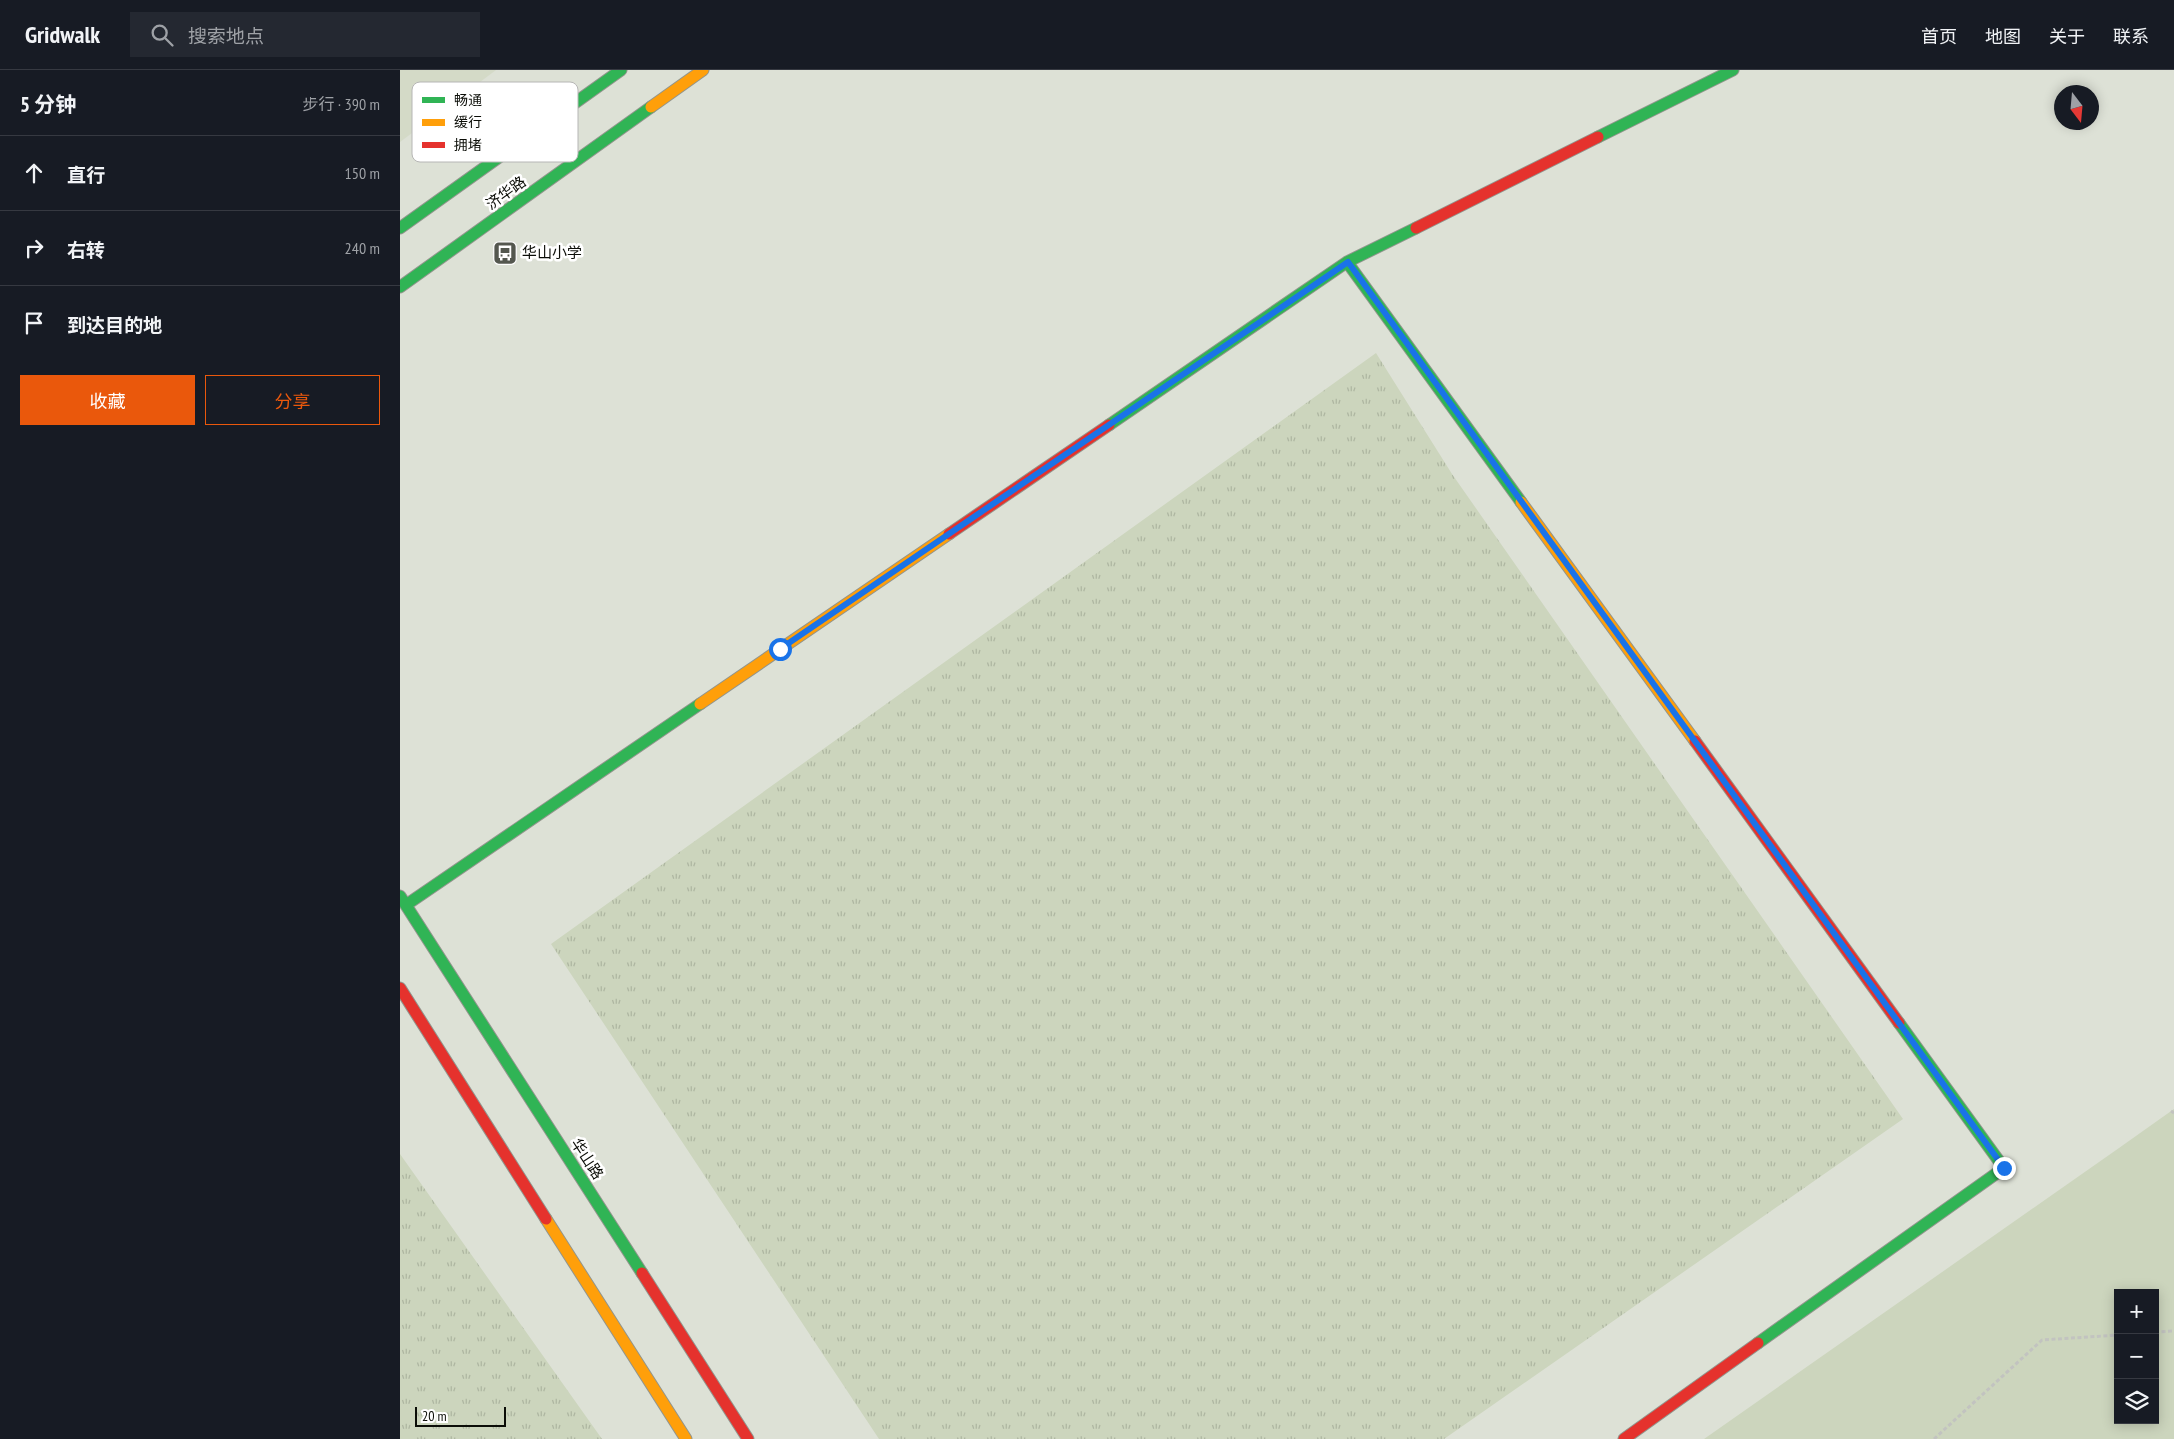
<!DOCTYPE html>
<html lang="zh">
<head>
<meta charset="utf-8">
<style>
	:root { --surface:#171b24; --page:#242831; --text:#f1f3f6; --muted:#9ea1a6; --line:#363941; --accent:#ea580c }
	body { margin:0; font-family:"PT Sans Narrow","Noto Sans SC",sans-serif; background:var(--page); color:var(--text) }
	.controls { position:absolute; right:15px; bottom:15px; display:grid; overflow:hidden; border-radius:0px; box-shadow:0 2px 12px #0003 }
	.controls button { width:45px; height:45px; display:grid; place-items:center; padding:0; border:0; border-bottom:1px solid var(--line); background:var(--surface); color:var(--text); font:25px sans-serif }
	.compass { position:absolute; left:1654px; top:15px; width:45px; height:45px; border-radius:50%; background:var(--surface); box-shadow:0 2px 12px #0003; rotate:164deg }
	.scale { position:absolute; left:15px; bottom:12px; width:91px; box-sizing:border-box; padding-left:5px; border:2px solid #0b0d07; border-top:0; font-size:14px; line-height:18px; white-space:nowrap; color:#0b0d07; -webkit-text-stroke:4px #fff; paint-order:stroke }
	.stop { position:absolute; width:15px; height:15px; margin:-11px; border:4px solid #1a73e8; border-radius:50%; background:#fff }
	.stop.end { background:#1a73e8; border-color:#fff; box-shadow:0 1px 5px #0008 }
	.list { margin:0; padding:0; list-style:none }
	h2 { display:flex; justify-content:space-between; align-items:center; height:65px; margin:0; padding:0 20px; font-size:21px }
	h2 small { font-size:16px; font-weight:400; color:var(--muted) }
	.list li { display:grid; grid-template-columns:32px 1fr auto; gap:15px; align-items:center; box-sizing:border-box; height:75px; padding:0 20px; border-top:1px solid var(--line) }
	.list b { display:block; font-size:19px; white-space:nowrap }
	.list em { font-size:16px; font-style:normal; color:var(--muted) }
	.actions { display:flex; gap:10px; padding:15px 20px }
	.actions a { flex:1; padding:11px 0; border:1px solid var(--accent); border-radius:0px; text-align:center; font-size:18px; color:var(--accent) }
	.actions .main { background:var(--accent); color:#fff }
	.icon { flex:none; width:28px; height:28px; fill:none; stroke:currentColor; stroke-width:2; stroke-linecap:round; stroke-linejoin:round }
	.map { position:relative; flex:none; width:1774px; height:1369px; overflow:hidden }
	header { display:flex; align-items:center; gap:30px; box-sizing:border-box; height:70px; padding:0 25px; background:var(--surface); border-bottom:1px solid var(--line) }
	header strong { font-size:24px }
	nav { display:flex; gap:28px; margin-inline-start:auto; font-size:18px }
	.search { width:350px; height:45px; background:var(--page); display:flex; align-items:center; gap:12px; box-sizing:border-box; padding:0 18px; border-radius:0px; color:var(--muted); font-size:19px }
	main { display:flex }
	aside { flex:1; background:var(--surface) }
	.map>svg:first-child { display:block }
</style>
</head>
<body>
<header>
<strong>Gridwalk</strong>
<div class="search"><svg class="icon" aria-label="search" viewBox="0 0 24 24"><circle cx="10" cy="10" r="6"/><path d="M15 15l6 6"/></svg>搜索地点</div>
<nav><a>首页</a><a>地图</a><a>关于</a><a>联系</a></nav>
</header>
<main>
<aside>
<h2>5 分钟<small>步行 · 390 m</small></h2>
<ul class="list">
<li><svg class="icon" aria-label="ahead" viewBox="0 0 24 24"><path d="M12 20V5M6 11l6-6 6 6"/></svg><div><b>直行</b></div><em>150 m</em></li>
<li><svg class="icon" aria-label="right" viewBox="0 0 24 24"><path d="M7 20v-9h11M14 6l5 5-5 5"/></svg><div><b>右转</b></div><em>240 m</em></li>
<li><svg class="icon" aria-label="arrive" viewBox="0 0 24 24"><path d="M6 21V4h12l-3 4 3 4H6"/></svg><div><b>到达目的地</b></div></li>
</ul>
<div class="actions"><a class="main">收藏</a><a>分享</a></div>
</aside>
<div class="map">
<svg width="1774" height="1369" viewBox="0 0 1774 1369">
	<defs>
		<pattern id="grass-tufts" width="24" height="20" patternUnits="userSpaceOnUse" patternTransform="scale(1.25)"><rect width="24" height="20" fill="#ccd5bd"/><path d="M3 7l-1-3M5 7V3M7 7l1-3M15 17l-1-3M17 17v-4M19 17l1-3" fill="none" stroke="#aeb6a1"/></pattern>
	</defs>
	<rect width="100%" height="100%" fill="#dde1d6"/>
	<path fill="#d4dac7" d="M0,0H96L0,72Z"/>
	<path fill="url(#grass-tufts)" d="M976,283L1052,404L1503,1049L1044,1369H479L151,874Z
		M0,1084L202,1369H0Z"/>
	<path fill="#ccd5bd" fill-rule="evenodd" d="M1774,1039V1369H1304L1719,1078ZM1718,1223H1755V1350H1718Z"/>
	<g fill="none" stroke-linecap="round" stroke-linejoin="round">
		<g stroke="#92958d" stroke-width="13">
			<path id="fast" d="M1198,67L1333,0
				M0,158L221,0
				M947,192L1121,432
				M0,217L251,37
				M709,355L947,192L1016,158
				M0,826L242,1203
				M6,835L300,634
				M1358,1273L1604,1098L1499,953"/>
		</g>
		<g stroke="#92958d" stroke-width="13">
			<path id="slow" d="M251,37L303,0
				M1121,432L1295,671
				M300,634L549,464
				M146,1149L286,1369"/>
		</g>
		<g stroke="#92958d" stroke-width="13">
			<path id="jam" d="M1016,158L1198,67
				M549,464L709,355
				M1295,671L1499,953
				M0,918L146,1149
				M242,1203L348,1369
				M1224,1369L1358,1273"/>
		</g>
		<path stroke="#c2c3c0" stroke-width="3" stroke-dasharray="4 2.5" stroke-linecap="butt" d="M1771,1041L1774,1043
			M1755,1262L1774,1261
			M1534,1369L1642,1270L1718,1265"/>
		<use href="#fast" stroke="#30b455" stroke-width="11"/>
		<use href="#slow" stroke="#ff9f0a" stroke-width="11"/>
		<use href="#jam" stroke="#e5322d" stroke-width="11"/>
	</g>
	<g fill="none" stroke-linecap="round" stroke-linejoin="round">
		<path stroke="#1a73e8" stroke-width="6" d="M380,579L948,192L1604,1098"/>
	</g>
	<defs>
		<g id="bus-square" transform="scale(1.25)"><rect x="-9" y="-9" width="18" height="18" rx="4" fill="#54574f" stroke="#fff"/><path d="M-5-6H5V4H4V6H2V4H-2V6H-4V4H-5ZM-3.5-4V0h7V-4ZM-3.5 1.2v1.5H-2V1.2ZM2 1.2v1.5H3.5V1.2Z" fill="#fff"/></g>
	</defs>
	<g fill-rule="evenodd">
		<use href="#bus-square" x="105" y="183"/>
	</g>
	<g text-anchor="middle" stroke-width="5" stroke-linejoin="round" paint-order="stroke">
		<g font-size="15" fill="#0b0d07" stroke="#fff">
			<text transform="translate(106 123) rotate(-36)" y="5">济华路</text>
			<text transform="translate(187 1089) rotate(57)" y="5">华山路</text>
		</g>
		<g font-size="15" fill="#0b0d07" stroke="#fff" text-anchor="start">
			<text x="122" y="188">华山小学</text>
		</g>
	</g>
	<rect x="12" y="12" width="166" height="80" rx="8" fill="#fff" stroke="#b6b6b5" stroke-width="1"/>
	<rect x="22" y="27" width="23" height="6" fill="#30b455"/>
	<rect x="22" y="49" width="23" height="7" fill="#ff9f0a"/>
	<rect x="22" y="72" width="23" height="6" fill="#e5322d"/>
	<g font-size="14" fill="#0b0d07">
		<text x="54" y="35">畅通</text>
		<text x="54" y="57">缓行</text>
		<text x="54" y="80">拥堵</text>
	</g>
</svg>
<div class="controls">
<button>+</button>
<button>−</button>
<button><svg class="icon" aria-label="layers" viewBox="0 0 24 24"><path d="M12 4l9 5-9 5-9-5zM3 14l9 5 9-5"/></svg></button>
</div>
<svg class="compass" viewBox="-18 -18 36 36"><path d="M0-13l5 13h-10z" fill="#e53935"/><path d="M0 13l5-13h-10z" fill="#9ea1a6"/></svg>
<div class="scale">20 m</div>
<div class="stop" style="left:380px;top:579px"></div>
<div class="stop end" style="left:1604px;top:1098px"></div>
</div>
</main>
</body>
</html>
